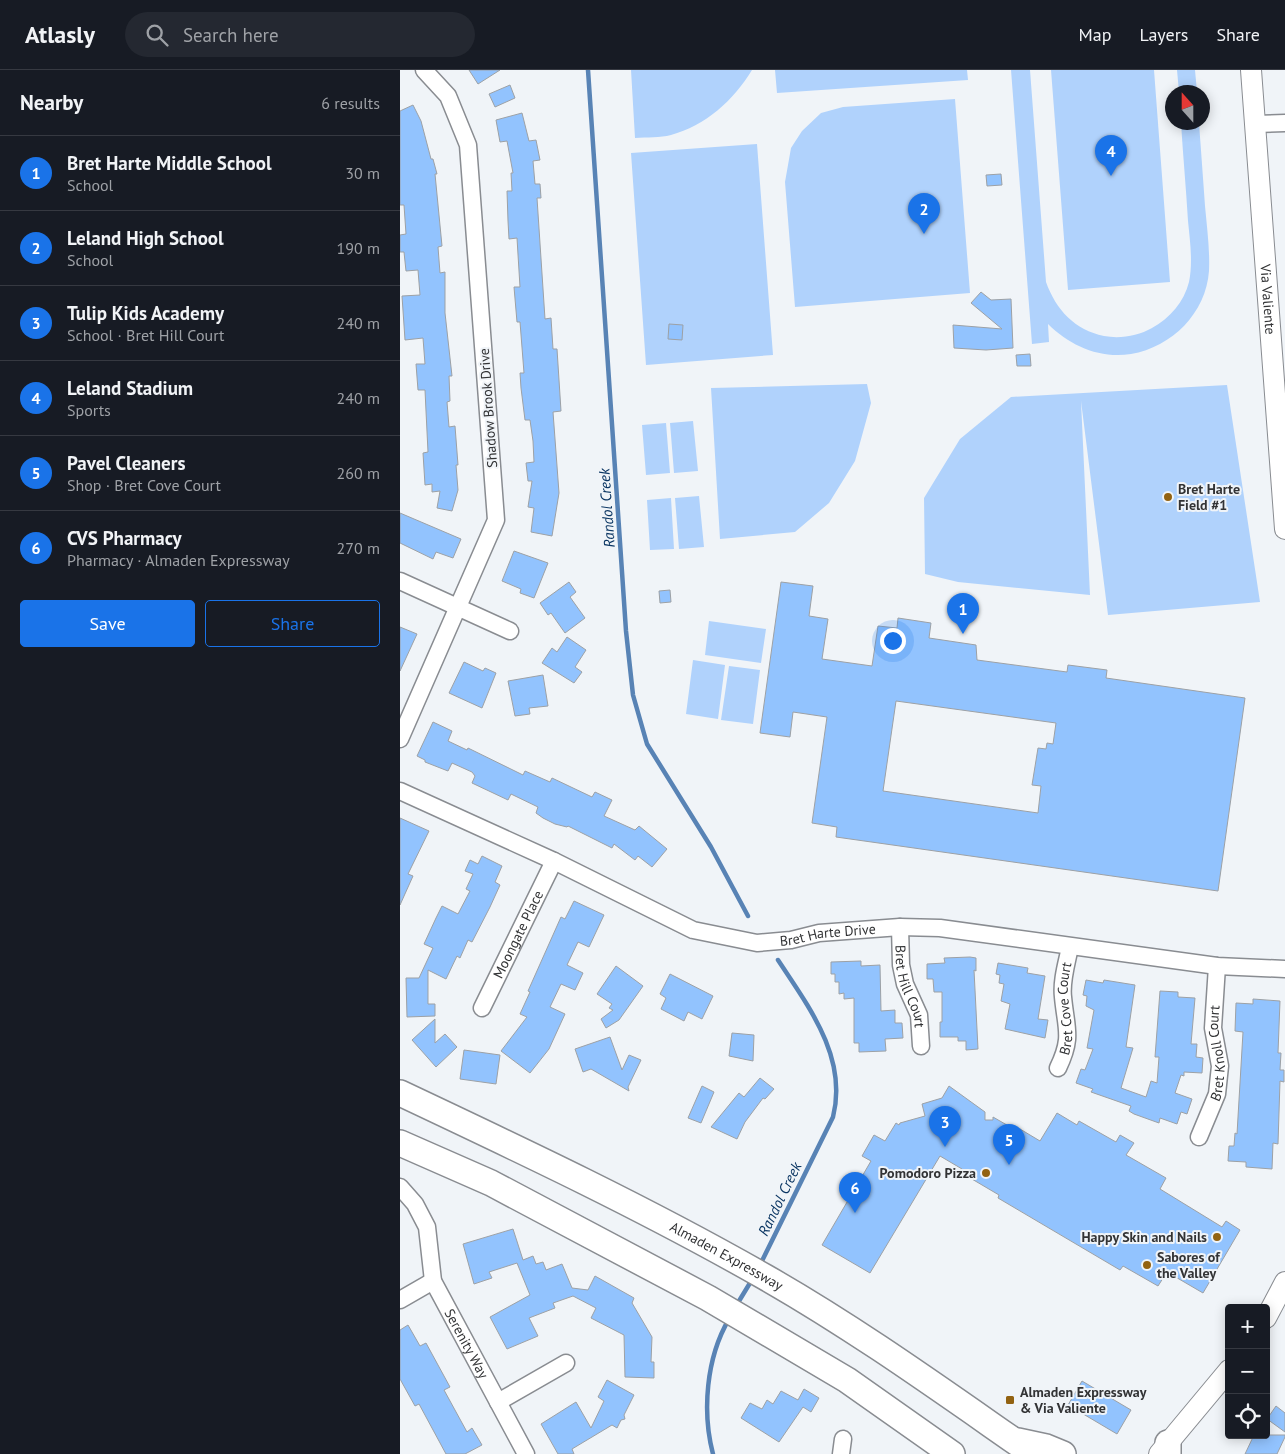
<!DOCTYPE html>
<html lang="en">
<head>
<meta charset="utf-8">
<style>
	:root { --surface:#171b24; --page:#242831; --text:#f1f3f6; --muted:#9ea1a6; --line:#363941; --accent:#1a73e8 }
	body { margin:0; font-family:"PT Sans",sans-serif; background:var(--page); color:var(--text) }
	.controls { position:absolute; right:15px; bottom:15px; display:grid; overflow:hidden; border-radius:5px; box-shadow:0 2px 12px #0003 }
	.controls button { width:45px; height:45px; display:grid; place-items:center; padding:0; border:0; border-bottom:1px solid var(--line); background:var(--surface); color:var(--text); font:25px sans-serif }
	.compass { position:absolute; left:765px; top:15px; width:45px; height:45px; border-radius:50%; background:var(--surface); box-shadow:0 2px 12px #0003; rotate:339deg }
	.you { position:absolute; left:492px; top:570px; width:18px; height:18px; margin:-12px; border:4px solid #fff; border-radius:50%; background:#1a73e8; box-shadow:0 0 0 8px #1a73e833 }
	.badge { display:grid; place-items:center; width:32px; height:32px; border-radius:50%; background:var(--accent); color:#fff; font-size:16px; font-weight:700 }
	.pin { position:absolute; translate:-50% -41px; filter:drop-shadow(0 1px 2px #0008) }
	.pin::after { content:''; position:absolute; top:26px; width:18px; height:15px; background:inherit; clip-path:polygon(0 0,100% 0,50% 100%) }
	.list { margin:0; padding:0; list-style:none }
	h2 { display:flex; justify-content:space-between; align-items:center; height:65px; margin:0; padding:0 20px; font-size:21px }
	h2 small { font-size:16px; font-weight:400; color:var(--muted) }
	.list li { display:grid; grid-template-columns:32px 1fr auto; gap:15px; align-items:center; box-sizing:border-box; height:75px; padding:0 20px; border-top:1px solid var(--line) }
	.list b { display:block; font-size:19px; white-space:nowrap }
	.list p { margin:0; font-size:16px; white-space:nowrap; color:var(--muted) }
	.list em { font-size:16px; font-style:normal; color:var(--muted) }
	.actions { display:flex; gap:10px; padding:15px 20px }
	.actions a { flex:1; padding:11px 0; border:1px solid var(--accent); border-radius:5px; text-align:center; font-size:18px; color:var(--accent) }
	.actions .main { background:var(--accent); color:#fff }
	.icon { flex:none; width:28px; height:28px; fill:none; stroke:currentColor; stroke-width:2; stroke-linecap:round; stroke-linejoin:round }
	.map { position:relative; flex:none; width:885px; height:1384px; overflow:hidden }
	header { display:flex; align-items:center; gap:30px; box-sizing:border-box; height:70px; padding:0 25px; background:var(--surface); border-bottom:1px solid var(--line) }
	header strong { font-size:24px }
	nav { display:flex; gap:28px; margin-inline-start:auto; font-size:18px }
	.search { width:350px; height:45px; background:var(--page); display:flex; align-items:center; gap:12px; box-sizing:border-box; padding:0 18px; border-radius:28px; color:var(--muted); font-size:19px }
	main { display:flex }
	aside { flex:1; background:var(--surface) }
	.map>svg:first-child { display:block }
</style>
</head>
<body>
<header>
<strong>Atlasly</strong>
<div class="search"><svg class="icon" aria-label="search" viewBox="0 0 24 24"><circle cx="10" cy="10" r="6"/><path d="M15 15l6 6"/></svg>Search here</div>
<nav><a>Map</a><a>Layers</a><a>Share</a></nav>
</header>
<main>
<aside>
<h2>Nearby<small>6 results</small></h2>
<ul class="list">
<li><span class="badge">1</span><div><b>Bret Harte Middle School</b><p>School</p></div><em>30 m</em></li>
<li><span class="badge">2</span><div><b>Leland High School</b><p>School</p></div><em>190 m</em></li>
<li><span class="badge">3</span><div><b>Tulip Kids Academy</b><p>School · Bret Hill Court</p></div><em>240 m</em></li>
<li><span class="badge">4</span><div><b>Leland Stadium</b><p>Sports</p></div><em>240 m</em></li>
<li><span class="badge">5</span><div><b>Pavel Cleaners</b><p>Shop · Bret Cove Court</p></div><em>260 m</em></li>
<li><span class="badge">6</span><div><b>CVS Pharmacy</b><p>Pharmacy · Almaden Expressway</p></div><em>270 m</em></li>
</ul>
<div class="actions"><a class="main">Save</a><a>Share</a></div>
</aside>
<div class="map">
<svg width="885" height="1384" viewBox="0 0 885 1384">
	<rect width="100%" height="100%" fill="#f0f4f8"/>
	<path fill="#b0d2fc" d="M231,0H352C334,30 305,56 271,65C260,68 247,67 235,68Z
		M375,0H567L568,10L377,23Z
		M611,0H630L646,212C656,240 675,260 704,266C720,269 738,266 752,258C770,248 784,232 789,212C793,192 790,171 788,151C786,118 783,85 781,53H799C801,80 803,108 805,136C807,158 810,180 809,201C806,243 772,277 731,284C700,289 670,276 648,254L649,272L632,274Z
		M651,0H754L770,212L668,220Z
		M777,0H795L797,22H779Z
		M555,29L570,223L395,237L385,112L391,78L402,61L421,43L443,37Z
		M357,74L373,285L246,295L231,83Z
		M467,314L471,333L455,391L429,433L395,462L320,469L311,318Z
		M827,315L860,532L708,545L681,331L690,525L558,512L525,504L524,428L560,369L611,327Z
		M293,351L298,401L274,403L270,353Z
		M266,353L270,403L246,405L242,355Z
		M299,426L304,477L279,479L275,428Z
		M271,428L274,479L250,480L247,430Z
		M309,551L366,559L361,593L305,585Z
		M293,590L325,595L318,649L286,644Z
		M329,596L360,600L353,654L321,650Z"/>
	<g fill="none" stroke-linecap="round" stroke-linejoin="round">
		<path stroke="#5883b5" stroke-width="4.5" d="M188,0L226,561L233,625L247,674L311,777L348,846
			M360,1195L433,1047C448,988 409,937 378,890
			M336,1236L353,1208
			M313,1384C302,1342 306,1288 329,1249"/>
	</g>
	<path fill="#92c3fe" stroke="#9da1a5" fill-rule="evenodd" d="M69,0H100L78,14Z
		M110,15L115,28L95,37L89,24Z
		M13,35L21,51L31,89H33L37,104H35L42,176L38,177L40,203L45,202V243L52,306H49L50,331L47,332L49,357L55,356L58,395H56L58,420L52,441L37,438L40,421L32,422V414L25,415L23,383L28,382L26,341L25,320H18L16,294H25L23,268L5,270L2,226L20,225L18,200L6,201L4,182H0V165L6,164L4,135H0V41Z
		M122,43L129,71L136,70L140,90L133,91L135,114H140L141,128H137L145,249L151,248L153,279H157L161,341L153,342L159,423L152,466L131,462L134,438L128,437L132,411H128L126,393L134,392L133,371L130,350H125L121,318L120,303H124L120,252H117L114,217H120L117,168L109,169L108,151L107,121H112L111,103H113L107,71L100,72L96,50Z
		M601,104L602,115L587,116L586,105Z
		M581,222L591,230L611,229L613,278L586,280L554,278L553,255L602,259L571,233Z
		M269,254L283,255L282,270L268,269Z
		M630,284L631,296H617L616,285Z
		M0,443L61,469L53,488L36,482L33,489L0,473Z
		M114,481L148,493L134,528L120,523L121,519L102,511Z
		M169,512L176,522L170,527L185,548L165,563L151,543L148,545L140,533Z
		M381,512L413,516L409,546L428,549L422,589L472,596L478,556L497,558L498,548L531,553L529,568L576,575L577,590L667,602L668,595L707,600L706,608L845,628L818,821L436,767L437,757L412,753L427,647L393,642L390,667L360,663ZM496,631L656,653L653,674L647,673L646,679L638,678L632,715L641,716L638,743L483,721Z
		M270,520L271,532L260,533L259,521Z
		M0,557L17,564L0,601Z
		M167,567L186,580L175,597L182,602L174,613L142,593L152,578L157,582Z
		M64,592L83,601L85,598L96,603L82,638L49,623Z
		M143,605L148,636L129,638L130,644L115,646L108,611Z
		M33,652L52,661L48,671L67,680L68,678L123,705L125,701L150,712L152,708L192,727L195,722L212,730L204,746L235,760L239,756L267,779L252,797L238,786L235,790L214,774L212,778L168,756L167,757L155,754L143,748L136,743L138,737L111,724L108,730L72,713L75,706L72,702L52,693L48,701L25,692V690L17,686Z
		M0,748L29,761L8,804L13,806L0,835Z
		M82,786L102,796L95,812L100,815L90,837L72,872L68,870L60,888L57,886L46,909L28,900V934H35V946L7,947L6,908H19L33,878L24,874L36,848L42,836L58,844L70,821L66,819L73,804L65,801L70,790L78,794Z
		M174,831L204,845L189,877L178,872L167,895L183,903L175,920L161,914L150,937L165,944L149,979L130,1003L101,981L127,947L120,944L130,922L128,921L161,847L165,849Z
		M570,887L576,888V901L574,900L578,979L566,980V971H558V967H540V952H542V922H534L533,909H527V894L545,893L544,888Z
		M461,891V896L480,895L481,941L495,940V953H502L503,968L485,969L486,981L459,982V973H454V928L444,929V923L439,924V912H435V904H431V892Z
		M598,893L628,898L627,903L645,906L638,949L648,950L645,968L605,959L610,934L601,931L604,914L599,913L600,905L596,904Z
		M216,896L243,916L219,950L206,958L201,949L213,940L209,938L212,934L197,924Z
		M270,904L313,926L302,949L288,942L284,951L261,939L266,928L260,924Z
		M686,910L703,913L704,910L735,915L726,977L733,978L721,1018L746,1027L751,1011L757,1013L759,987H755L760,921L778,922V927L795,928L791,974H797L796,987L803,988L802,1003L784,1002V1006L781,1005L775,1023L792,1029L787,1044L781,1042L777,1054L760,1048L759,1053L734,1044L729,1041L731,1036L691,1022L693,1019L676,1013L681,999L685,1000L693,979L687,978L694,940L686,936L687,926L683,925Z
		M853,929L880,931L878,983H881L880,1000H884V1012L880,1011L878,1074L873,1073L872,1099L846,1097V1092L828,1091L829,1076H834L835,1063L837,1064L843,962L835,961L836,933L853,934Z
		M35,949V973L45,964L57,977L36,997L12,970Z
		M332,963L354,965L353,991L329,986Z
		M210,967L222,1000L229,985L241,990L228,1017L229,1021L191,999L183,1002L175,979Z
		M64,980L100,985L96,1014L60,1009Z
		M360,1008L374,1019L365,1029L363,1028L345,1052L337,1069L311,1057L339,1023L344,1027Z
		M302,1016L314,1022L301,1053L288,1048Z
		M549,1016L585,1042V1050H593V1047L619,1062L620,1059L640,1071L657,1043L677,1055L679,1051L716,1072L720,1065L734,1073L726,1085L766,1108L760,1119L822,1157L826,1151L840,1160L803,1223L767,1202L758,1216L723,1196L720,1200L598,1128L599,1125L560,1102L562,1099L540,1086L470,1203L422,1175L471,1091L462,1086L474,1065L485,1071L496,1053L499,1055L500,1053L525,1046L522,1034L542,1028Z
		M113,1159L123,1190L133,1186L136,1194L143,1192L146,1200L162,1194L172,1218L188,1220L195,1206L234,1228L232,1233L252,1267L251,1292H254V1308L225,1307L224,1265L191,1248L196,1238L173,1226L153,1233L155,1238L129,1248L138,1266L107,1279L90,1247L130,1225L117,1193L89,1202L92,1208L74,1214L63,1174Z
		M8,1255L20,1276L26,1273L50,1317L44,1320L67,1362L72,1358L82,1375L65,1384H46L19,1334L15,1336L0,1309V1260Z
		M207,1310L234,1325L224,1345L225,1349L221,1350L217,1358L212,1355L172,1379L174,1384H158L141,1354L176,1332L191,1358L204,1331L198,1327Z
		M682,1311L731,1340L717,1364L668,1335Z
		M404,1319L419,1328L411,1342L403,1337L379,1372L341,1348L350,1333L362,1339L367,1330L373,1334L381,1321L398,1330Z
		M876,1336L885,1343V1362L867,1349Z
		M854,1365H885V1367L877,1384H845Z"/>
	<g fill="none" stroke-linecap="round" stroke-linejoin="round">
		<g stroke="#898c91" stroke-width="19">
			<g id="minor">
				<path d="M855,54L885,53"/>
				<path d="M0,511L110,561"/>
				<path d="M0,669L96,450L68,75L48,26L24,0"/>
				<path id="s1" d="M0,721L154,791L293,860L357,873L391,870L419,863L500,857L540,858L817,896L885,899"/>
				<path id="s2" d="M500,857L501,895L505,914L519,945L521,976"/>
				<path id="s3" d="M82,938L154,791"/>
				<path id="s4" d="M658,998C673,967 666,959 663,927C661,911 667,892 670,877"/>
				<path id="s5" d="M799,1067L817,1024L820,996L813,958L817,896"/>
				<path id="s6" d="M0,1117L15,1134L27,1157L33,1211L126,1384"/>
				<path d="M0,1230L33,1211"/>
				<path d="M98,1332L166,1293"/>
				<path d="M441,1384L443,1369"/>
			</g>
		</g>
		<g stroke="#898c91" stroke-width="22">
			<g id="tertiary">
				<path id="s7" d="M851,0L885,459"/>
				<path d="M866,1248L885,1212"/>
				<path d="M759,1384L829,1300"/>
			</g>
		</g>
		<g stroke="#898c91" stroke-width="28">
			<g id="primary">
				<path id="s8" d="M0,1023C123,1081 246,1139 365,1207C458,1260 545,1323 633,1384"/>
				<path d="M0,1073L91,1113L308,1228L447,1310L552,1384"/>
				<path d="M618,1371L646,1377L663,1384"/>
				<path d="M768,1384V1373"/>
			</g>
		</g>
		<use href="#minor" stroke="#fff" stroke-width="16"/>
		<use href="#tertiary" stroke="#fff" stroke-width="20"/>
		<use href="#primary" stroke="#fff" stroke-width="25"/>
	</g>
	<g fill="#926211" stroke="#f0f4f8" stroke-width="2">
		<circle cx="768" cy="427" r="5"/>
		<circle cx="586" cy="1103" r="5"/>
		<circle cx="817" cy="1167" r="5"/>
		<circle cx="747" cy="1195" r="5"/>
		<rect x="605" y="1325" width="10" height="10" rx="2.5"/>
	</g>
	<g text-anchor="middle" stroke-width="4" stroke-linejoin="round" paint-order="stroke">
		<g font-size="14" fill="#323335" stroke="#f0f4f8">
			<text dy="5" stroke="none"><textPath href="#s7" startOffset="230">Via Valiente</textPath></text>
			<text transform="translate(88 338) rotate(-94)" y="5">Shadow Brook Drive</text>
			<text dy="5" stroke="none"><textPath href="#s3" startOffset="82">Moongate Place</textPath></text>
			<text dy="5" stroke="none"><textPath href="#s1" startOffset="461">Bret Harte Drive</textPath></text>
			<text dy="5" stroke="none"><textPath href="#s2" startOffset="61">Bret Hill Court</textPath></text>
			<text dy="5" stroke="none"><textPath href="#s4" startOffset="61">Bret Cove Court</textPath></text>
			<text dy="5" stroke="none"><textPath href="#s5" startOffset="88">Bret Knoll Court</textPath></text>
			<text dy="5" stroke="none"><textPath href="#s8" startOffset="365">Almaden Expressway</textPath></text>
			<text dy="5" stroke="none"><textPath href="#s6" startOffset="174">Serenity Way</textPath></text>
		</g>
		<g font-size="14" font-weight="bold" fill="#323335" stroke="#f0f4f8" text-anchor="start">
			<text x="778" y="424">Bret Harte<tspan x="778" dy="16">Field #1</tspan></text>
			<text x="576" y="1108" text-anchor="end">Pomodoro Pizza</text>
			<text x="807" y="1172" text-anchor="end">Happy Skin and Nails</text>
			<text x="757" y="1192">Sabores of<tspan x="757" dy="16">the Valley</tspan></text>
			<text x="620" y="1327">Almaden Expressway<tspan x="620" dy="16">&amp; Via Valiente</tspan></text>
		</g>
		<g font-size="15" font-style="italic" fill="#0b3663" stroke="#f0f4f8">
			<text transform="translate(207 438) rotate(-94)" y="5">Randol Creek</text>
			<text transform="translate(380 1129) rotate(-64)" y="5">Randol Creek</text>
		</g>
	</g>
</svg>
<div class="controls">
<button>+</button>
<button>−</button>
<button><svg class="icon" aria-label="locate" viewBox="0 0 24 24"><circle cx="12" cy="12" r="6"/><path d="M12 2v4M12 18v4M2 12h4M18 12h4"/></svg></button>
</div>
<svg class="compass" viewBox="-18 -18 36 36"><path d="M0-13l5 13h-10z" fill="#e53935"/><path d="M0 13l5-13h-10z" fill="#9ea1a6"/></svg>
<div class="you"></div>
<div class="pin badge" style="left:563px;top:564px">1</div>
<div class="pin badge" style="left:524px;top:164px">2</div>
<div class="pin badge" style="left:545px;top:1077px">3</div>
<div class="pin badge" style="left:711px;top:106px">4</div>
<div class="pin badge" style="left:609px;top:1095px">5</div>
<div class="pin badge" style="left:455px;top:1143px">6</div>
</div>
</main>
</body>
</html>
